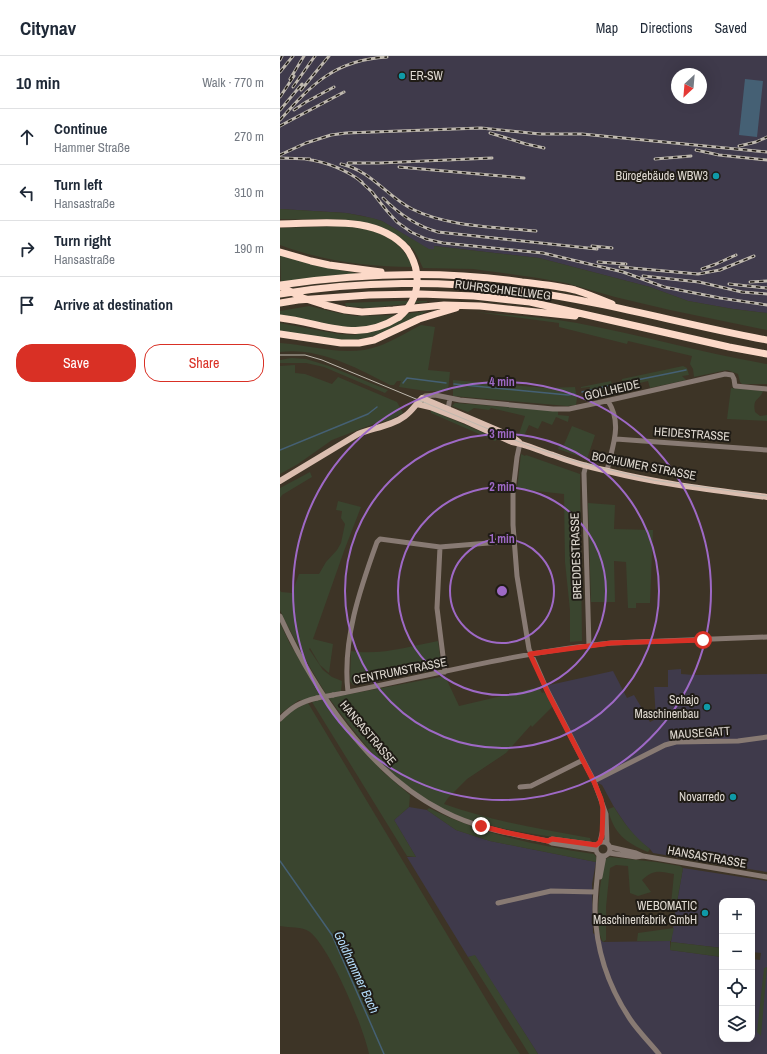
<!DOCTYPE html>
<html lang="en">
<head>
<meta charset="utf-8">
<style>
	:root { --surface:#fff; --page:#f2f2f3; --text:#1f2937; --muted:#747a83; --line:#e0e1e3; --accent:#d93025 }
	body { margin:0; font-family:"Archivo Narrow",sans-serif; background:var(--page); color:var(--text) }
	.controls { position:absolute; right:12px; bottom:12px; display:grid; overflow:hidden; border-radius:8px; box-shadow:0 4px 16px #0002 }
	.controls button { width:36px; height:36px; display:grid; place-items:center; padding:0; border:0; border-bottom:1px solid var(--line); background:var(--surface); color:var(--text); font:20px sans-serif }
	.compass { position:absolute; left:391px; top:12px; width:36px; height:36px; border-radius:50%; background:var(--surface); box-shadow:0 4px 16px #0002; rotate:206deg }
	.stop { position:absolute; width:12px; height:12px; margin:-9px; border:3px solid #d93025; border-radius:50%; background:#fff }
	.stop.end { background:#d93025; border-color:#fff; box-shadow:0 1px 4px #0008 }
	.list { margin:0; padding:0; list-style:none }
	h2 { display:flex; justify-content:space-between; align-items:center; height:52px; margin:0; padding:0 16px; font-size:17px }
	h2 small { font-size:13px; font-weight:400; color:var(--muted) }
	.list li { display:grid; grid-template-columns:26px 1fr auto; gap:12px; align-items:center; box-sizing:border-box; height:56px; padding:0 16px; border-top:1px solid var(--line) }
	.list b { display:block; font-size:15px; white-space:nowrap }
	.list p { margin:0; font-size:13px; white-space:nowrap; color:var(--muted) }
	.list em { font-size:13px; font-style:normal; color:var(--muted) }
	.actions { display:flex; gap:8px; padding:12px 16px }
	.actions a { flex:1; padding:9px 0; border:1px solid var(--accent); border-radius:16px; text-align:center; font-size:14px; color:var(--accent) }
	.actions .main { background:var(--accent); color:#fff }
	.icon { flex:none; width:22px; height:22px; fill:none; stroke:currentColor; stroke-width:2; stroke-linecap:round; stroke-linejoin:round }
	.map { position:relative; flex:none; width:487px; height:998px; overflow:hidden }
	header { display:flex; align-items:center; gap:24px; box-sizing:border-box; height:56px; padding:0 20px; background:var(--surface); border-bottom:1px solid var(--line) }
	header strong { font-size:19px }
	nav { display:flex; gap:22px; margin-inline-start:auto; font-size:14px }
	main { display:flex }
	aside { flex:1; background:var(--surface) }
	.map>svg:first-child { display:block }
</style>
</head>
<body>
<header>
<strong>Citynav</strong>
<nav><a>Map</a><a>Directions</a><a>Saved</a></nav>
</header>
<main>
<aside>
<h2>10 min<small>Walk · 770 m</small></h2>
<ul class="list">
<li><svg class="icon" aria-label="ahead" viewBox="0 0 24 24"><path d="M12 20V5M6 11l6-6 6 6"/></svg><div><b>Continue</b><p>Hammer Straße</p></div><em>270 m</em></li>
<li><svg class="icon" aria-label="left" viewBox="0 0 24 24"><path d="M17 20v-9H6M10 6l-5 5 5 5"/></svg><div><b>Turn left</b><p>Hansastraße</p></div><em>310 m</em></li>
<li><svg class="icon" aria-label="right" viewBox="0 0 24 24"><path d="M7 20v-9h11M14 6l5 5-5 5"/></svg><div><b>Turn right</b><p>Hansastraße</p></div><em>190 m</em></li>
<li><svg class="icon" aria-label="arrive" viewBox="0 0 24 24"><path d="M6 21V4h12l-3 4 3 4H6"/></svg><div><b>Arrive at destination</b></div></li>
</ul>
<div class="actions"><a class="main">Save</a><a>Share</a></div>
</aside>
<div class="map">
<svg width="487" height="998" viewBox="0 0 487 998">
	<rect width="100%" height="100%" fill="#3d3426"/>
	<path fill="#3f3a4b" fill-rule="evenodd" d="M0,0H487V257L453,253L408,245L370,231L259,202L154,190V193H148L102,165L83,160L66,157L0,153ZM397,18H421V42H397Z
		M401,613V618L414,619L487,618V816L373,797L370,793L358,784L346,769L334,751L322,729L314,725L265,630L333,615L347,642L354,639L370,666L376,663L374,631H388V614Z
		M129,751L147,754L176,774L210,785L316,806L312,828L313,877L323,886L390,885V894L442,901V983H472V903L480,904L481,897L472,896V845H442V892L391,886L395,857L403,812L487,825V998H258L195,900L188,901L127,801H136L114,764Z"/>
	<path fill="#3a452f" d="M0,153L66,157L92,162L102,165L149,193H154V190L259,202L370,231L408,245L453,253L487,257V274L390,254L335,241L286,227L258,222L193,213L143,212C140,206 137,198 133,193C96,154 48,165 0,163Z
		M64,170C97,174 118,179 133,211C88,211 43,205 0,189V172Z
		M0,199L37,210L76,217V218L1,226Z
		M117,245H147V246L88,252L66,250L65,247Z
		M29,250L58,257L75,260L116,259L147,255C141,259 135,262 128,266C104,279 80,286 52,284C34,282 18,277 0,276V267L58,278L75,279L94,270L72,272L53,270L0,260V255Z
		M195,256C229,259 263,261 297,267C361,279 423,297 487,308V328H462L460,326L458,318L447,314L414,321L413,313L410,308L412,300L348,285L347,288L279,271V267Z
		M141,269L155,271L148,314L170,316L168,335H146L119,331L121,325H117L114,329H110C77,312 39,291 0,296V287C32,289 67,302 99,290C113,285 127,276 141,269Z
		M11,302L26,303L49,310L108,334L105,337L44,311L26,307H0V304Z
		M15,309V317L25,318L52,328L58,321L117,346L123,357L110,364L96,367L52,384L18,408L0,418V310Z
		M403,310L407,312L409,319L402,320L406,324L370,332L368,325L343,331L342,323Z
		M173,324L266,332L295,331L297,342L296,349L287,350L173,340Z
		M331,325L333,333L312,337V335H309L310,331L301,332V331Z
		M451,332L483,335C480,345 472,341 475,356L480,360L487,359V365L447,363Z
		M175,347L278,355V359L289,360L288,366L276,361L272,369L262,365L258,373L249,369L244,380L239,378L245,360L211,352L209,354L194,352L188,356L172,350Z
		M151,354L218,383L215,385L151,357Z
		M292,370L315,379L307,403L278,393L279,389L283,391Z
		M241,398L245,400L246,399L300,418L302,585L290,586V554L285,506L284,438L237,433Z
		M30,416L32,421L2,439L0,442V432Z
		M58,445L81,451L64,495L33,583L53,588L49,617L40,609L30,592L29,593L43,614L52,621L62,625L61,635L46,638L31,613L4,563L0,554V534L1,536L12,537L19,518H39L46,506L57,494L61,487L65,468L61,462L62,455L56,454Z
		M308,447L335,449L334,473L373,474L370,547H356V552H348L346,506L334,505L335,546H311Z
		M0,567L10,588L41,639L24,644H19L0,658Z
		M158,585L161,607L160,612L158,613L76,629H73L70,625L71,595C99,600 131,590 158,585Z
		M165,620L179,650L259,631L262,637L264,636L274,649L252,671L251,669L226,697L187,723L168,742L164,748C211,765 261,773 310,782L311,786C263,779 204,774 161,752C113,728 80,684 49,642Z
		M44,643L89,700L102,715L130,739L129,751L114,764L136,801L127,800L32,646Z
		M28,647L225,975L240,998H89C84,972 50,892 30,876C21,870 10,872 0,870V666L13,654Z
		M334,751C345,769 354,780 370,793L368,796C346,787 333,777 328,753Z
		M149,752C201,778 257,790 314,798L316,801V806L210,785L176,774L147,754Z
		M330,801L376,806L400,810L403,812L395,857L391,848L394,818C380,815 373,813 362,824L371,836L358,840L350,837L348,810L336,809L330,812L326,851V884L323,886C313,871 321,821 325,803Z
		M394,872L391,885H357L358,877Z
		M391,886L442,892V901L390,894Z
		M195,899L258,998H249L188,901Z
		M487,911L481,980L477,976L484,912Z"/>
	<path fill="#456074" d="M465,23L483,25L477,81L459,79Z"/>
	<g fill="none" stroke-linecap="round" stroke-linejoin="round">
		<path stroke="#456074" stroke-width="1.5" d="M123,327L127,322L166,327
			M342,327L406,314
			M174,328L288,339L294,338
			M302,336L332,329
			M0,394L88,358L97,351
			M0,805L52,879L104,998"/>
		<path stroke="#887a73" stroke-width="5" d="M142,342L145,340L155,339L180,344L273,353H289L317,347L445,318L452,319L454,323L455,330L487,333
			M168,353L170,342
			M336,383L487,394
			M240,387L237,401L233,435V469L237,520L249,593L267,634L303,704
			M306,409L304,417L309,590
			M327,415C332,391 343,368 328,345
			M160,491L157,552L165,616
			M0,560C34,634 88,717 163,755C195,772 232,778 268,785L272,787L316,794
			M68,636C62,585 80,533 97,486L100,483L160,491L234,485
			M53,639C145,621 238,596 331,587L487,581
			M0,663C12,651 20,646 37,642
			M314,725L385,689L396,686L458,685L487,681
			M240,731L251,730L303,704L314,725L326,758L327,786
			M268,785L272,783L316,789
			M316 793a7 7 0 1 1 14 0a7 7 0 1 1-14 0Z
			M320,786L323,773V753
			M330,791L356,797L363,800L487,821
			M329,797L356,801L363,800
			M319,799C318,818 315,835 315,854C316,893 328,930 350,963C358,975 370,987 379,998
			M320,821L324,800
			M218,847L271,835L316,836"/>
		<path stroke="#dbbeb0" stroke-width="6" d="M137,348L150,351L186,365L232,386C246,388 259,395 273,399C291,406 309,411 328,415C380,428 434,434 487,441
			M0,425L78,378C93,372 112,370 125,360C132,355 136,348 142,342L231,380L239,386"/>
		<path stroke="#fcd9c8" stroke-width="7" d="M0,168C41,168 97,158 127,193
			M0,196L31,205L49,209L101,216
			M0,229C80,217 161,214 242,226C259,228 278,230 295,234C308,238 320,243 332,248
			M0,238C78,225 166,224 244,235C326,246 406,269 487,284
			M0,247L18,244L89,239L140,238L194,240L250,246L449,291L487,298
			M45,249L65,254L82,256L113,254L164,249L200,250L295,260
			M0,262C45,267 76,288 119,261
			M0,278L61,287H79L94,284L139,263L176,252"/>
		<path stroke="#bfb9af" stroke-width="1" d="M0,299H25L42,304L247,389L301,407L373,424L487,440"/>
		<g stroke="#bfb9af" stroke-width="3">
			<path id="rail" d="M0,4L2,0
				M0,16L13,0
				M10,23L24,0
				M13,31L35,0
				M21,34L49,0
				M0,41L14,20
				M0,54L22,28
				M14,54L26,46L54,31
				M0,64C32,28 55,4 107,1
				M0,70L64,36
				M210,77L246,88L264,92
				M459,90L476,86L487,81
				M416,94L439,99L487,104
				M0,99L26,87L51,79L66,77L201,72L260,78H302L487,96
				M0,102L30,103
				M25,103C47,106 65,113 82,126
				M375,103L411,100
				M68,107H99L212,102
				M61,108C92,115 106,140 132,153C168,171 216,171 256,175
				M119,111L244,122
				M78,123L92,136L107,155L117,166L131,176L146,183L163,187L263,197L343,216L384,231L440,242L487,249
				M103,142C119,158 136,170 158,176L317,193
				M312,190L332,192
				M318,206L346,208
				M340,211L418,218L440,214L474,200
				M422,213L436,208L456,199
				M363,220L419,226L462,236L487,238
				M470,226L487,225
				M449,228L487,232"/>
		</g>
		<use href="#rail" stroke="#201c16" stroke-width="1.5" stroke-dasharray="4.5" stroke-linecap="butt"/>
		<path stroke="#887a73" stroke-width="5" d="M37,642L53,639"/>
		<path stroke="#fcd9c8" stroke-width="7" d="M0,230L23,242L45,249
			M119,261C141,243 142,215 127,193"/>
	</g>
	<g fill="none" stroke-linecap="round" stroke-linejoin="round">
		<path stroke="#d93025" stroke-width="5" d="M201,770L224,776L268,785L272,783L316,789L320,786L322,780L323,753L321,743L314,726L269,639L250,598L331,587L423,584"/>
	</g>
	<g fill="none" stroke="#9e69c6" stroke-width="2">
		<circle cx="222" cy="535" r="52"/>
		<circle cx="222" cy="535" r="104"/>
		<circle cx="222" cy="535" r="157"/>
		<circle cx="222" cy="535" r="209"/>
	</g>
	<g fill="#0f9aa8" stroke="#201c16" stroke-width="1.5">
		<circle cx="122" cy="20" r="4"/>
		<circle cx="436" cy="120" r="4"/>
		<circle cx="427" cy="651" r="4"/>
		<circle cx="453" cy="741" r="4"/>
		<circle cx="425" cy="857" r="4"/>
	</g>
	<g text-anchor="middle" stroke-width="4" stroke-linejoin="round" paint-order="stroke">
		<g font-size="12" fill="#e0dad2" stroke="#201c16" text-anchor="end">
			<text x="130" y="24" text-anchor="start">ER-SW</text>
			<text x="428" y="124">Bürogebäude WBW3</text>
			<text x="419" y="648">Schajo<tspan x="419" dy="14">Maschinenbau</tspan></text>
			<text x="445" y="745">Novarredo</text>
			<text x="417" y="854">WEBOMATIC<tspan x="417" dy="14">Maschinenfabrik GmbH</tspan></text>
		</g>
		<g font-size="12" fill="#e0dad2" stroke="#201c16">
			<text transform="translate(223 234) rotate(7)" y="4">RUHRSCHNELLWEG</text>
			<text transform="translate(332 334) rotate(-13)" y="4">GOLLHEIDE</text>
			<text transform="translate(412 378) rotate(4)" y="4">HEIDESTRASSE</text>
			<text transform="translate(364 410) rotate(11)" y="4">BOCHUMER STRASSE</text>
			<text transform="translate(296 500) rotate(-92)" y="4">BREDDESTRASSE</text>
			<text transform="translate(120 615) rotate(-11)" y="4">CENTRUMSTRASSE</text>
			<text transform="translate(88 677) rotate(50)" y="4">HANSASTRASSE</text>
			<text transform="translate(420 677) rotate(-4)" y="4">MAUSEGATT</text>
			<text transform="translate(427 801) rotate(10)" y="4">HANSASTRASSE</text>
		</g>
		<g font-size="13" font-style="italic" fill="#b3dcfa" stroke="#201c16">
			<text transform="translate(77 916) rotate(65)" y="5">Goldhammer Bach</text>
		</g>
	</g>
	<circle cx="222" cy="535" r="6" fill="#9e69c6" stroke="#201c16" stroke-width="2"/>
	<g font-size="12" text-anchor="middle" font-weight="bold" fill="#9e69c6" stroke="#201c16" stroke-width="4" stroke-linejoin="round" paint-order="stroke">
		<text x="222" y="330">4 min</text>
		<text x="222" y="382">3 min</text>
		<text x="222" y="435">2 min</text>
		<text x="222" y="487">1 min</text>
	</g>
</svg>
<div class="controls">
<button>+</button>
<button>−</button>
<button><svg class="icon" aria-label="locate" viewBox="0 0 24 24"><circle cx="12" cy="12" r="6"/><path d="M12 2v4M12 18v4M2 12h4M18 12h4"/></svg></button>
<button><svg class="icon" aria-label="layers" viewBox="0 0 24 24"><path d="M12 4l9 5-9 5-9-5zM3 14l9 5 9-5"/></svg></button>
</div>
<svg class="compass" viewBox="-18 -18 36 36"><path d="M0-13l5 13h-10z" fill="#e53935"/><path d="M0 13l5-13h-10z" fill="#747a83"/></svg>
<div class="stop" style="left:423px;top:584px"></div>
<div class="stop end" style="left:201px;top:770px"></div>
</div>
</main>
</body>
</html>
